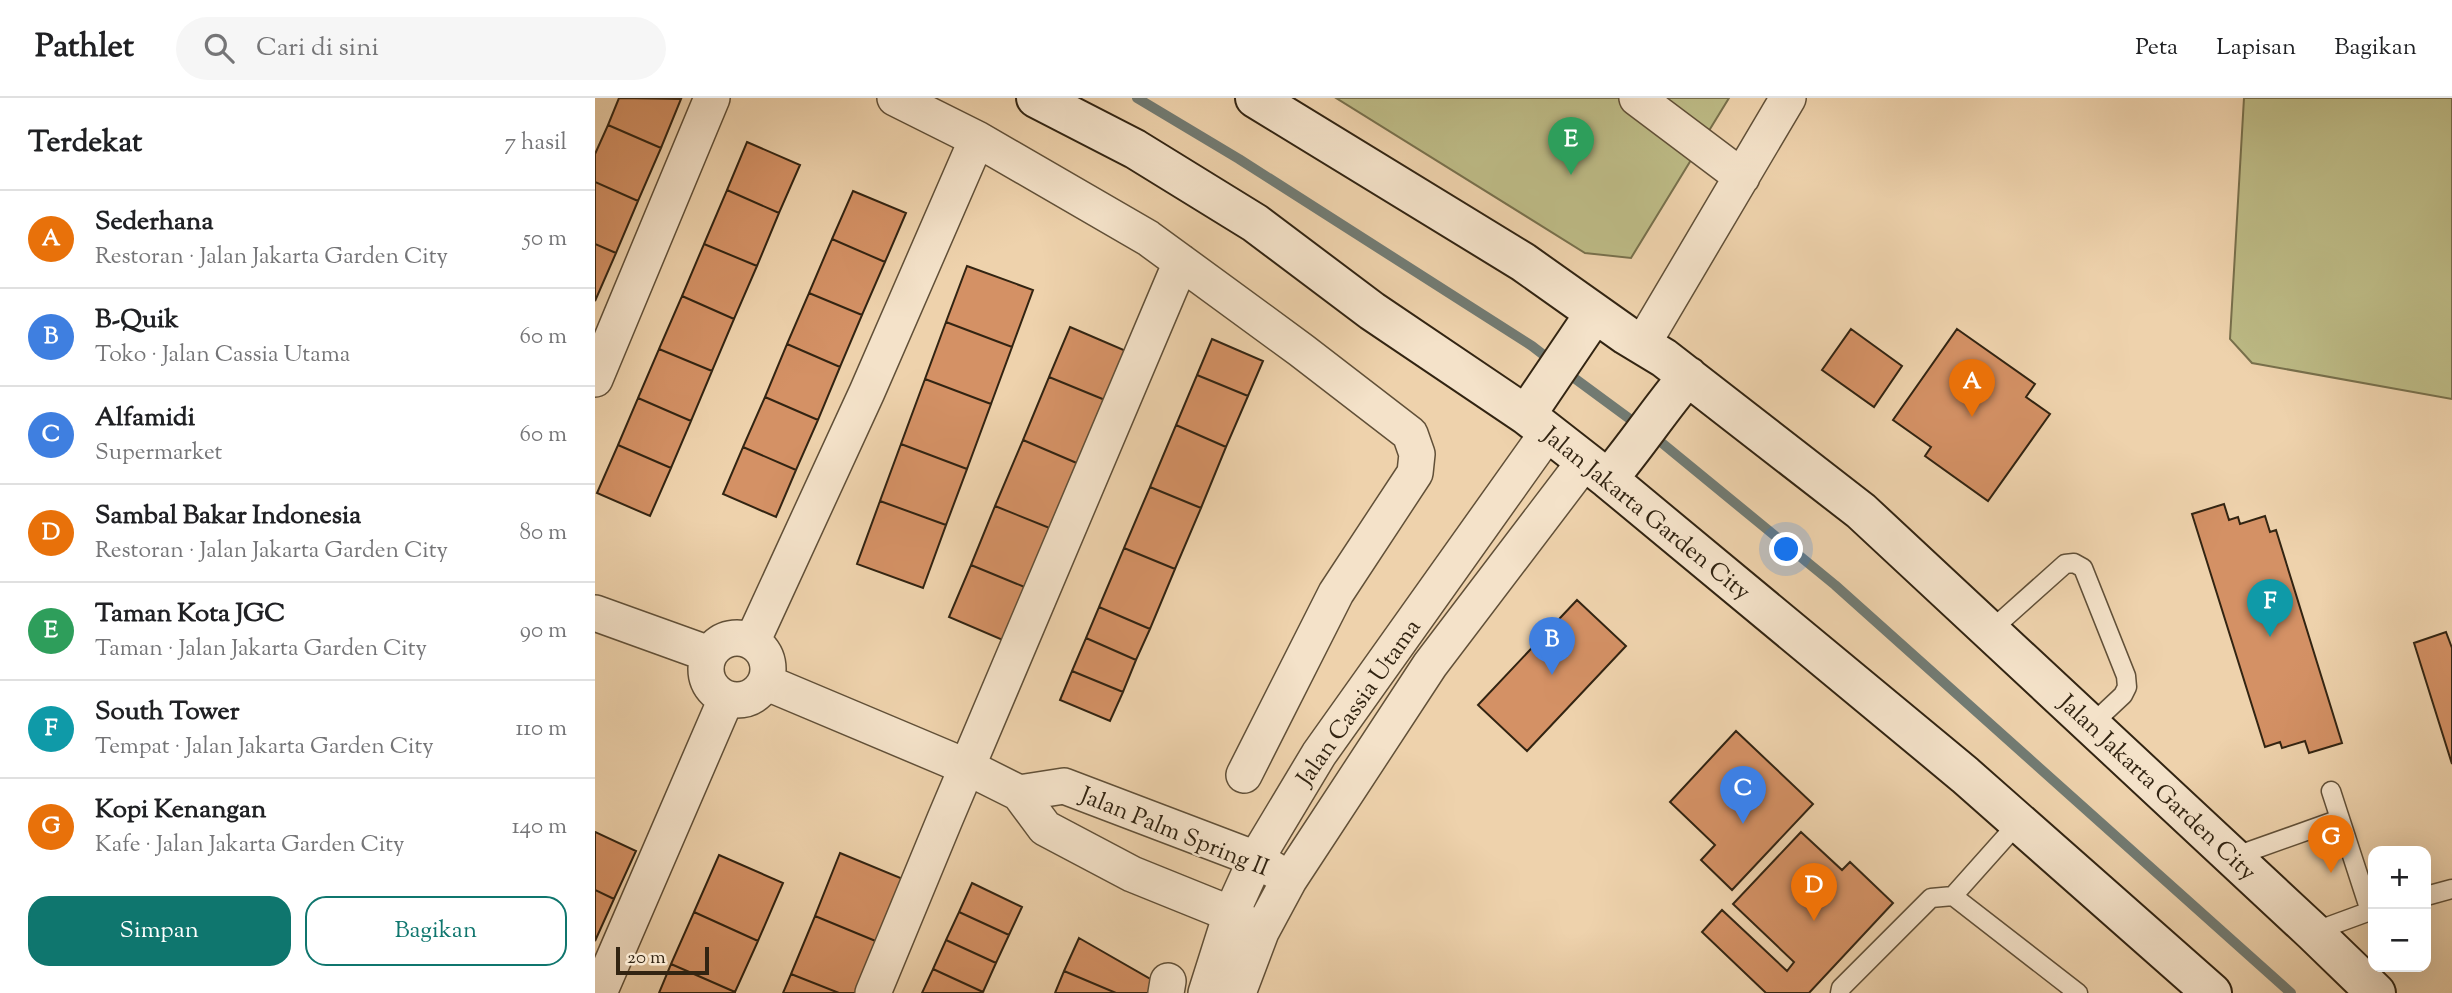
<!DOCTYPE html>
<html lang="id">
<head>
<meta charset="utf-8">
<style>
	:root { --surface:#fff; --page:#f6f6f6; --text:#202124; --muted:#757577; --line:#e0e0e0; --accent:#0f766e }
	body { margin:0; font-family:"Sorts Mill Goudy",serif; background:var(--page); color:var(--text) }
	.controls { position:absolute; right:21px; bottom:21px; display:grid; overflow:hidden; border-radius:14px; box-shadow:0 7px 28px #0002 }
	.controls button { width:63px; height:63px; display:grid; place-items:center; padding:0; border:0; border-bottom:2px solid var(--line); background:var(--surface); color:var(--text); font:35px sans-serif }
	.scale { position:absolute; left:21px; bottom:18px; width:93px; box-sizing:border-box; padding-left:7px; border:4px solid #322412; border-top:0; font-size:19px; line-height:24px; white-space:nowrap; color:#322412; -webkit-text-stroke:5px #f4e2c9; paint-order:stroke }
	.you { position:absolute; left:1192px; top:452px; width:24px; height:24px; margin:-18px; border:5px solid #fff; border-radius:50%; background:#1a73e8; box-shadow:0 0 0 10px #1a73e833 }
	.badge { display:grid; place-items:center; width:46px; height:46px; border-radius:50%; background:var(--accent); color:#fff; font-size:23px; font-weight:700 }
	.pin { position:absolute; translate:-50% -58px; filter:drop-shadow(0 2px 4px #0008) }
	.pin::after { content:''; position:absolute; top:37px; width:24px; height:21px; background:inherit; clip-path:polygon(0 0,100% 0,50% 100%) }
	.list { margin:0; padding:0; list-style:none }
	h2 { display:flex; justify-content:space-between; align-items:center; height:91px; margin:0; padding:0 28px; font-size:30px }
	h2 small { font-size:23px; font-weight:400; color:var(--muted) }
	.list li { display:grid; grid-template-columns:46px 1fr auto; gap:21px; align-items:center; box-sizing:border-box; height:98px; padding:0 28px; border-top:2px solid var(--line) }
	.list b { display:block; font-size:26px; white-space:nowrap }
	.list p { margin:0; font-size:23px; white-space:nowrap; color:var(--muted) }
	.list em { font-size:23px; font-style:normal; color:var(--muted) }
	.actions { display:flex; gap:14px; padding:21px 28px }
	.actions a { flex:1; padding:16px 0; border:2px solid var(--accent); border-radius:21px; text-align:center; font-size:24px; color:var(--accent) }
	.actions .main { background:var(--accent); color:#fff }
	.icon { flex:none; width:38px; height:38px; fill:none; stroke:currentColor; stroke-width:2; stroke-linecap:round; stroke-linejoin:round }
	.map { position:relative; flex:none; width:1857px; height:895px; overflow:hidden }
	header { display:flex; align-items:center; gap:42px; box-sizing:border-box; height:98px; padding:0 35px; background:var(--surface); border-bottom:2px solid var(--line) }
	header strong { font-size:33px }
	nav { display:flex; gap:38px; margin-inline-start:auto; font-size:24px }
	.search { width:490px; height:63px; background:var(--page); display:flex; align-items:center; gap:18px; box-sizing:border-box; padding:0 24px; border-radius:38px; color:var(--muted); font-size:26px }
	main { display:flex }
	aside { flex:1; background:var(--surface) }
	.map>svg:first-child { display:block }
</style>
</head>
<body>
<header>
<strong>Pathlet</strong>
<div class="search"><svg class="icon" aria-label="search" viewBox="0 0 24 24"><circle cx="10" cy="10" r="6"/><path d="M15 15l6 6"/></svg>Cari di sini</div>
<nav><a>Peta</a><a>Lapisan</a><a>Bagikan</a></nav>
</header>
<main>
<aside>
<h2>Terdekat<small>7 hasil</small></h2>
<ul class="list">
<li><span class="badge" style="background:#e8710a">A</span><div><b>Sederhana</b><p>Restoran · Jalan Jakarta Garden City</p></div><em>50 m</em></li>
<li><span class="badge" style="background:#3f7fe0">B</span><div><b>B-Quik</b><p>Toko · Jalan Cassia Utama</p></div><em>60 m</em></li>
<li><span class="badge" style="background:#3f7fe0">C</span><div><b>Alfamidi</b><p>Supermarket</p></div><em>60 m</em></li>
<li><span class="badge" style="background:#e8710a">D</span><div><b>Sambal Bakar Indonesia</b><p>Restoran · Jalan Jakarta Garden City</p></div><em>80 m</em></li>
<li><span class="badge" style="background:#2e9e5b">E</span><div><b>Taman Kota JGC</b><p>Taman · Jalan Jakarta Garden City</p></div><em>90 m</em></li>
<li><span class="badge" style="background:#0f9aa8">F</span><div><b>South Tower</b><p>Tempat · Jalan Jakarta Garden City</p></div><em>110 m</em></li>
<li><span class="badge" style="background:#e8710a">G</span><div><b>Kopi Kenangan</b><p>Kafe · Jalan Jakarta Garden City</p></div><em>140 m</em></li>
</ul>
<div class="actions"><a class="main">Simpan</a><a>Bagikan</a></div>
</aside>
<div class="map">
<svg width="1857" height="895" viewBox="0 0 1857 895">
	<rect width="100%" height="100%" fill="#eed2ac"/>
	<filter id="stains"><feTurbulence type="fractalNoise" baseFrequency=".00286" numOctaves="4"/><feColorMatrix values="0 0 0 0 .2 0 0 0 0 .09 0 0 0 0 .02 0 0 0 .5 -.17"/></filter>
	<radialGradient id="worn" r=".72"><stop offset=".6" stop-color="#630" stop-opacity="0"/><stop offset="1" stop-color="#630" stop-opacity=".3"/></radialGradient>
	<path fill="#bdbb86" stroke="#78704c" stroke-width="2" d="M741,0H1134L1036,160L990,155Z
		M1649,0H1857V301L1657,265L1635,241Z"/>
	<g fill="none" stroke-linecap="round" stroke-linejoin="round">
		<path stroke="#727b73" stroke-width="10" d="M542,0L644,61L937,248L959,265
			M971,274L1043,327
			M1056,336L1240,487L1696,895"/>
	</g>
	<path fill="#d49165" stroke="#322412" stroke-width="2" d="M24,0L86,1L66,50L13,27Z
		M13,27L66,50L43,103L0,84V56Z
		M152,44L205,67L184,115L132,92Z
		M0,84L43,103L21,155L0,146Z
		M132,92L184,115L162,168L109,146Z
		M258,93L311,115L290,164L237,141Z
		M237,141L290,164L267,217L214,195Z
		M0,146L21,155L0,203Z
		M109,146L162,168L139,221L87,198Z
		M372,168L438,192L417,249L351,224Z
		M214,195L267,217L245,269L192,246Z
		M87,198L139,221L117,273L64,251Z
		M351,224L417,249L396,306L330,281Z
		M475,229L531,253L510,302L454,279Z
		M1256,231L1307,268L1279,309L1227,272Z
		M1362,231L1440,286L1431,299L1455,316L1393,403L1330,358L1336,349L1298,322Z
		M617,241L668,263L653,298L602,277Z
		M192,246L245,269L223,322L170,299Z
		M64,251L117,273L96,323L43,300Z
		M602,277L653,298L631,349L581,327Z
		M454,279L510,302L484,366L428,342Z
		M330,281L396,306L372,371L306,346Z
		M170,299L223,322L201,372L148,349Z
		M43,300L96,323L76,370L23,347Z
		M581,327L631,349L606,410L555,389Z
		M428,342L484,366L457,431L400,408Z
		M306,346L372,371L351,427L285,403Z
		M23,347L76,370L55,418L2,395Z
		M148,349L201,372L181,419L128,396Z
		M555,389L606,410L580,471L529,450Z
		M285,403L351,427L328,490L262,466Z
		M1629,406L1634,422L1643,419L1645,426L1670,418L1675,434L1681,432L1747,645L1714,655L1710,643L1687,650L1685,644L1670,649L1597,416Z
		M400,408L457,431L432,490L376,467Z
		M529,450L580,471L555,531L504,509Z
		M376,467L432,490L410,543L354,519Z
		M982,502L1031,548L932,653L883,607Z
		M504,509L555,531L541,562L491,540Z
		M1851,534L1857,550V666L1819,545Z
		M491,540L541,562L528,594L477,573Z
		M477,573L528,594L515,623L465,602Z
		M1141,633L1218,706L1137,792L1106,762L1120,747L1075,704Z
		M0,734L41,753L19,801L0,792Z
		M1206,734L1247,772L1255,764L1298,805L1214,895H1171L1107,834L1127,812L1192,873L1199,864L1138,806Z
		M245,755L308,781L283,844L220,818Z
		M124,757L188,785L163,843L99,814Z
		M377,785L427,809L414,837L364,814Z
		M0,792L19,801L0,843Z
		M99,814L163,843L140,894L76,866Z
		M364,814L414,837L401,865L351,842Z
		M220,818L283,844L263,895H244L196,876Z
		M484,840L564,886L560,895H521L469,873Z
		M351,842L401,865L388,894L338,871Z
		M76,866L140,894V895H64Z
		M338,871L388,894L387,895H327Z
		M469,873L521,895H460Z
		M196,876L244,895H188Z"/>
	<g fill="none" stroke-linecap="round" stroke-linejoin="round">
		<g stroke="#615038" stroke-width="21">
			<path id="lane" d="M1395,533L1470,466L1479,465L1488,470L1531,578L1532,589L1528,597L1496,627
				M1736,693L1775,813
				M1638,759L1745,721
				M1358,798L1424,724
				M1831,798L1857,791
				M1718,834L1778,812
				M1245,895L1246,890L1336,800L1358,798L1483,895"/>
		</g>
		<g stroke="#615038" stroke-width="38">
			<path id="street" d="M300,0L382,41L553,140L706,252L815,336L822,356L820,375L741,495L649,677
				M1042,0L1147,79
				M1047,247L1193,0
				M0,281L117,0
				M0,515L114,556
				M111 571a31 31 0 1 1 62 0a31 31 0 1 1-62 0Z
				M157,544L272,294L382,41
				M170,584L372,669L424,695L450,730L537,776L636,816L656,828
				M424,695L469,688L661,761L679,772
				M4,895L131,601
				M278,895L350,721L586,164
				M571,895L573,883
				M611,895L636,816L661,761L724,656L953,334
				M643,895L666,834L694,782L835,567L990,363"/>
		</g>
		<g stroke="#322412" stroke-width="42">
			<path id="secondary" d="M441,0L540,51L660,125L777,213L931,317L1013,381L1370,677L1617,895
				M660,0L928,164L1031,237L1069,260L1266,413L1718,834L1781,895
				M931,317L1000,215
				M1013,381C1041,348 1065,311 1093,278"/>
		</g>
		<use href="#lane" stroke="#f4e2c9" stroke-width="18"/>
		<use href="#street" stroke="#f4e2c9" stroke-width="35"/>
		<use href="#secondary" stroke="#f4e2c9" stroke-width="38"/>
	</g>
	<g text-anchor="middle" stroke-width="5" stroke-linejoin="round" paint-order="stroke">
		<g font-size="24" fill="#322412" stroke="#f4e2c9">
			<text transform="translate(1052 415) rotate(39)" y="8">Jalan Jakarta Garden City</text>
			<text transform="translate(763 604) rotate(-55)" y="8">Jalan Cassia Utama</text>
			<text transform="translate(1563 689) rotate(43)" y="8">Jalan Jakarta Garden City</text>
			<text transform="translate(580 733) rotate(22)" y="8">Jalan Palm Spring II</text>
		</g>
	</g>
	<rect width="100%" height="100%" filter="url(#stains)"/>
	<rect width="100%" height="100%" fill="url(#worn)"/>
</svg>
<div class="controls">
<button>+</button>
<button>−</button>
</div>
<div class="scale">20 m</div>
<div class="you"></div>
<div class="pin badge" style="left:1377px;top:319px;background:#e8710a">A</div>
<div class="pin badge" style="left:957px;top:577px;background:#3f7fe0">B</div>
<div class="pin badge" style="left:1148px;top:726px;background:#3f7fe0">C</div>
<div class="pin badge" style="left:1219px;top:823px;background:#e8710a">D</div>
<div class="pin badge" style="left:976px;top:77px;background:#2e9e5b">E</div>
<div class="pin badge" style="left:1675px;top:539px;background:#0f9aa8">F</div>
<div class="pin badge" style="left:1736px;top:775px;background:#e8710a">G</div>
</div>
</main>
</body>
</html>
